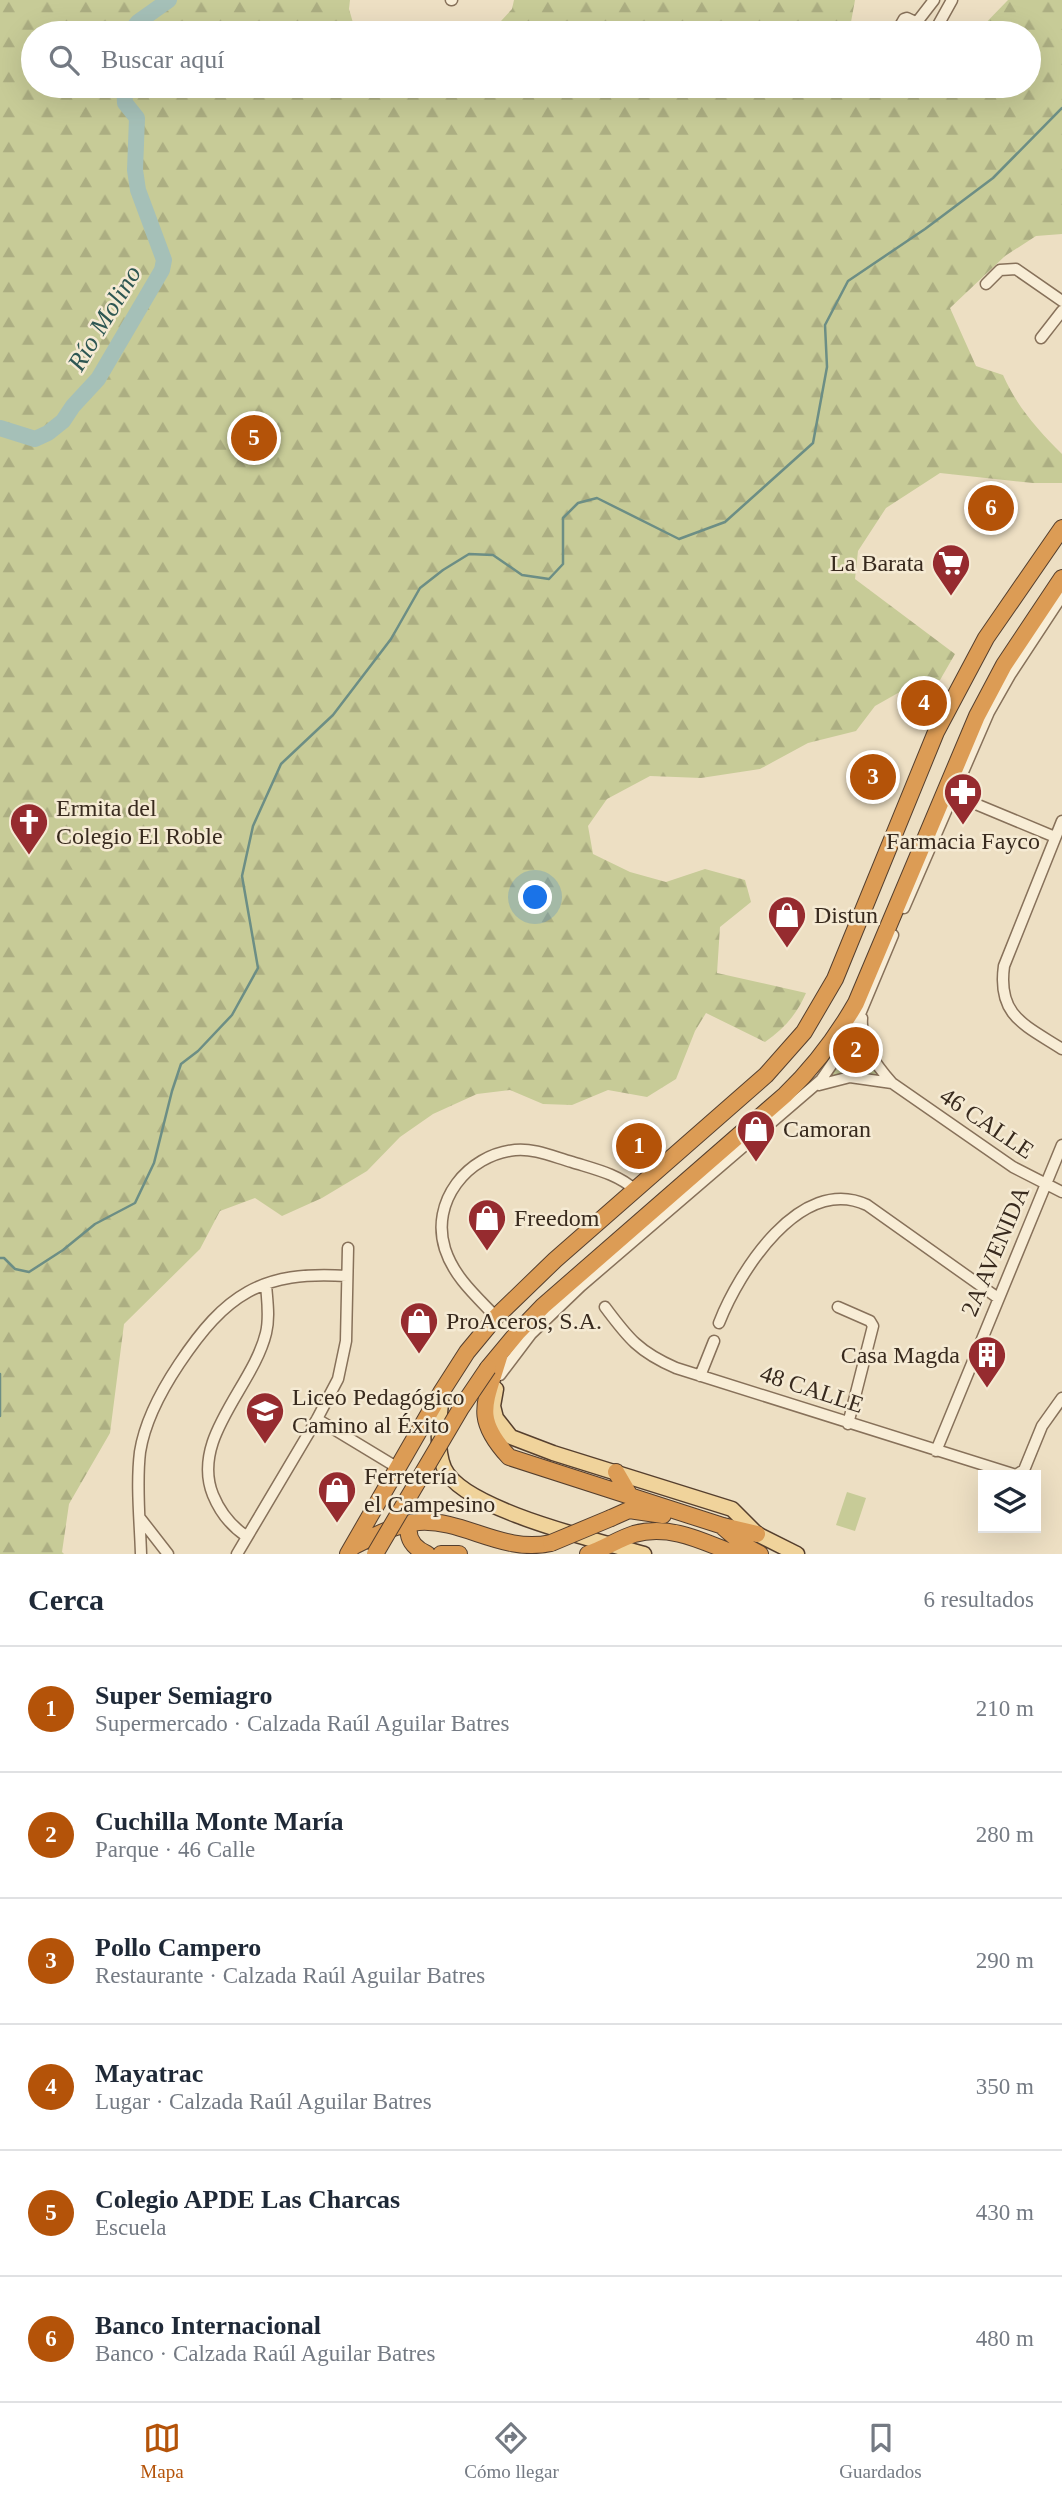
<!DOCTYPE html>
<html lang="es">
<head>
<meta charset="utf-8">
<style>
	:root { --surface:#fff; --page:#f6f6f7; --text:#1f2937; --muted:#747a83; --line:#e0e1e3; --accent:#b45309 }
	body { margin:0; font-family:Georgia,serif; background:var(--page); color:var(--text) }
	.controls { position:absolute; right:21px; bottom:21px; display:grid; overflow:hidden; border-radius:0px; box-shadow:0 7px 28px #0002 }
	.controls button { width:63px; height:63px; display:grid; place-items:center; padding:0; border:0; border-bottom:2px solid var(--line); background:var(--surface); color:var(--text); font:35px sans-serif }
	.you { position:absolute; left:536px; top:898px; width:24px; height:24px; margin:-18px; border:5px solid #fff; border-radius:50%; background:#1a73e8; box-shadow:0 0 0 10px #1a73e833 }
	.badge { display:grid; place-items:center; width:46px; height:46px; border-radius:50%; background:var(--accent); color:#fff; font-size:23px; font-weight:700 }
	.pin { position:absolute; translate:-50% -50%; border:4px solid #fff; box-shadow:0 2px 7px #0006 }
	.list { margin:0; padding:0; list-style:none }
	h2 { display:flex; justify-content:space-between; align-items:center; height:91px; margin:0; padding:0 28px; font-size:30px }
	h2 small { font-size:23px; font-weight:400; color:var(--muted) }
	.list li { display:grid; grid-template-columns:46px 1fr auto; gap:21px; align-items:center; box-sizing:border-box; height:126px; padding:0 28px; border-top:2px solid var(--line) }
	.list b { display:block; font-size:26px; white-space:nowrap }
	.list p { margin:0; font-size:23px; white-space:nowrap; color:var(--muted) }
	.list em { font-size:23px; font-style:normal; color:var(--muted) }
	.icon { flex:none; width:38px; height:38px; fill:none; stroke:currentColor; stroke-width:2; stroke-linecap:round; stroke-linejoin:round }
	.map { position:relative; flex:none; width:1062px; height:1554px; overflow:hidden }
	.search { position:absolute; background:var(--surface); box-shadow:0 7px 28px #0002; left:21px; right:21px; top:21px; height:77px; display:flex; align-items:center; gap:18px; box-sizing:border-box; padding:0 24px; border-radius:38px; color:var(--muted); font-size:26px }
	.sheet { height:847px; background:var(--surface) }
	nav { display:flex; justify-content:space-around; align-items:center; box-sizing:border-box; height:98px; border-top:2px solid var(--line); background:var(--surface); font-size:19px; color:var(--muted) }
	nav a { display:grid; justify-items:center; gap:4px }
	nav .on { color:var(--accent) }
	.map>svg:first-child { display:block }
</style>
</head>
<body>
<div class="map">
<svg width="1062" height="1554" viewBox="0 0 1062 1554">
	<defs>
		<pattern id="forest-firs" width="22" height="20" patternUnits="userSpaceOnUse" patternTransform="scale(1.75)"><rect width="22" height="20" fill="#c7cb97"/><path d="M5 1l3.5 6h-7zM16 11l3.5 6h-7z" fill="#acae82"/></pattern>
		<pattern id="park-crowns" width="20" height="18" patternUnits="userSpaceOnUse" patternTransform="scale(1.75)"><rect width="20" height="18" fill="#c7cb97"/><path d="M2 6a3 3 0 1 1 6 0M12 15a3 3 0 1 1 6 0" fill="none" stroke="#acae82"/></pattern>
	</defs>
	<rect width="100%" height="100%" fill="#eddfc3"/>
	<path fill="url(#forest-firs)" d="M0,0H350L349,9L356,33H33V86H866L869,90H932L936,86H1029V33H976L1008,0H1062V234L1036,236L1005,256L950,308L976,366L1003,375C1017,407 1038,430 1062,454V483H1033L940,473L886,508L858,551L855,579L955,654L940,680H921L875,706L856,731L808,743L760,769L701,778L650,776L607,799L588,826L593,854L630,872L666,882L705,869L745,880L751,902L720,927L717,973L806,993C797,1014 784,1029 765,1042L706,1013L695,1031L676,1079L647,1097L608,1090L572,1105L543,1104L510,1090L477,1094L433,1114L400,1137L367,1171L322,1198L282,1216L255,1198L220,1211L200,1249L124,1324L110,1433L69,1504L62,1552L64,1554H0Z
		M514,0H855L849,33H490L512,9Z"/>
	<path fill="url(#park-crowns)" d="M860,1025L892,1083L826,1080Z"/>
	<path fill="#c7cb97" d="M847,1492L866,1498L855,1531L836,1525Z"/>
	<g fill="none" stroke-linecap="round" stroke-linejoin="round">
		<path stroke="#6c8e85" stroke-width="2.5" d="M0,1258H4L15,1269L29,1272L63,1250L95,1224L135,1203L154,1163L172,1091L181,1064L198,1051L232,1015L258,968L242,876L253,826L281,764L333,715L391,639L420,588L443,570L469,554L493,555L522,575L549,579L563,564V518L578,503L597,498L679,539L725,522L813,443L827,367L825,325L848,281L925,229L993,178L1062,108
			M0,1374V1416"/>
		<path stroke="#a5c0b8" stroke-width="16" d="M129,33L138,22L169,0
			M0,428L35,439L48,433L63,421L73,406L98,379L162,270L164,260L138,190L135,170L137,118L125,103L124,86"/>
		<g stroke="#87715a" stroke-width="13">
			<path id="minor" d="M451,0H452
				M917,22L934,0
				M937,27L952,0
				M896,33L904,19L907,18L926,27V33
				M986,284L1000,270L1016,269L1062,301
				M1041,338L1062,311
				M954,795L1055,837
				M1062,821L1004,966C997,1016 1025,1025 1062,1049
				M904,908L989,712L1010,675L1062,596
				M862,1018C860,1044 876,1065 892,1083L1013,1167L1062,1192
				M819,1085L850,1077L892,1083
				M605,1307C628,1338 639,1352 676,1368L1016,1475L1024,1470L1042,1426L1062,1398
				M838,1307L870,1321L873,1326L848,1424
				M496,1317C476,1296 454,1277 445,1249C430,1202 467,1155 515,1150C534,1148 554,1157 572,1162C594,1169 618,1174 635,1190
				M719,1323C739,1272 800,1174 867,1205L998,1298
				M500,1375L531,1334L581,1286L821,1080L850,1038L893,935
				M700,1376L714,1341
				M317,1419L398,1468
				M936,1451L1062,1145
				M140,1518L168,1554
				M246,1536C231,1526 220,1512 213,1495C190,1438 253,1387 266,1333C270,1317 267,1300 266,1284
				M141,1554C140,1521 136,1485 140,1452C145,1420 161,1391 179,1364C225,1295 261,1270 347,1276
				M237,1554L317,1419L338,1379L346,1341L348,1248"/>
		</g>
		<g stroke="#553f2e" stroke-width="17">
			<path id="major" d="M496,1389L493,1406L496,1418L511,1437L553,1453L732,1509L757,1534L797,1554
				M442,1393C440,1415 435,1446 444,1468C463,1510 600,1541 644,1554"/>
		</g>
		<g stroke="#553f2e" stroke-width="18">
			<path id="highway" d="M499,1357C485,1404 473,1418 509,1457L723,1526L757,1534
				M488,1368L518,1332L543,1306L785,1095C814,1067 836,1038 856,1003L977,716L1004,665L1062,578
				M616,1472L630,1496
				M611,1518L629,1510L663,1515
				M410,1523C405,1538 414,1548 427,1554
				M723,1527L745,1546L760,1554
				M354,1546C374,1536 396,1524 419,1522C464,1519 503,1554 551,1543
				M348,1554L442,1391L467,1352L496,1317L555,1260L766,1075L804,1032L835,979L936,732L986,638L1062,528
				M441,1554H459
				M588,1554C604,1549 618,1539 634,1534C670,1524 702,1541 735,1554"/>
		</g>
		<use href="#minor" stroke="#f8edd6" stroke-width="10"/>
		<use href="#major" stroke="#f0d39b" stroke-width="14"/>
		<use href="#highway" stroke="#dc9c55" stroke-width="16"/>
		<g stroke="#553f2e" stroke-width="18" stroke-linecap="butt">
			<path id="highway-bridge" d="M551,1543L611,1518
				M375,1554L461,1408L488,1368"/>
		</g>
		<use href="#highway-bridge" stroke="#dc9c55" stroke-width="16"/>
	</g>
	<defs>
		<g id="supermarket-pin" transform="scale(2.0125)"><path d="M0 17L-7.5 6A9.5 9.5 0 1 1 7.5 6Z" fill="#962b2f" stroke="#f5ead3"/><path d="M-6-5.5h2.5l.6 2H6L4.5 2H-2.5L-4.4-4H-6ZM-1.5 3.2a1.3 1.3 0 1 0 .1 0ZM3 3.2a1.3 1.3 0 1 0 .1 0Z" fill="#fff"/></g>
		<g id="pharmacy-pin" transform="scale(2.0125)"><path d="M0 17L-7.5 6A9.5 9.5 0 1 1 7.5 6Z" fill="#962b2f" stroke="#f5ead3"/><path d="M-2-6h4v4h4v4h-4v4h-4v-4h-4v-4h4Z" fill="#fff"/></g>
		<g id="church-pin" transform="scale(2.0125)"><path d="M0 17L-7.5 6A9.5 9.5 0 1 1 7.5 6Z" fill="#962b2f" stroke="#f5ead3"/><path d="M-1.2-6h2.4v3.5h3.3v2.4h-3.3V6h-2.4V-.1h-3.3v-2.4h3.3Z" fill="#fff"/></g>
		<g id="shop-pin" transform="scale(2.0125)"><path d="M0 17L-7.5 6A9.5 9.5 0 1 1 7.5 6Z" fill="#962b2f" stroke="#f5ead3"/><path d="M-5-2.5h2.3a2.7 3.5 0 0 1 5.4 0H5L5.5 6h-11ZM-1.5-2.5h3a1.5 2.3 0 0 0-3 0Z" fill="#fff"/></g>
		<g id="building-pin" transform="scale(2.0125)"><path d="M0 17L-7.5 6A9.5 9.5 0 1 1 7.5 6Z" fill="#962b2f" stroke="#f5ead3"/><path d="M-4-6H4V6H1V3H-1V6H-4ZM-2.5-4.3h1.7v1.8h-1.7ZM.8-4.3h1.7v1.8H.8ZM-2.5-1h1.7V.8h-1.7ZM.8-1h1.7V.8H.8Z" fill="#fff"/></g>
		<g id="school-pin" transform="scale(2.0125)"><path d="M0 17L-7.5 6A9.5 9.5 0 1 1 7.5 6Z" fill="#962b2f" stroke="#f5ead3"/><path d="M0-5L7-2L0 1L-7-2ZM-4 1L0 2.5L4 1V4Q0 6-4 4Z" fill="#fff"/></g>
	</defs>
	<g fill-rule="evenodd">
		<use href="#supermarket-pin" x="951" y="563"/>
		<use href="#pharmacy-pin" x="963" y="792"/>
		<use href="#church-pin" x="29" y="822"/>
		<use href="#shop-pin" x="787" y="915"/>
		<use href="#shop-pin" x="756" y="1129"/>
		<use href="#shop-pin" x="487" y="1218"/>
		<use href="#shop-pin" x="419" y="1321"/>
		<use href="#building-pin" x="987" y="1355"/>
		<use href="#school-pin" x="265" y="1411"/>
		<use href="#shop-pin" x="337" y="1490"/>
	</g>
	<g text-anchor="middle" stroke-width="5" stroke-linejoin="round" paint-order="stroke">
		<g font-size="24" fill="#382a1e" stroke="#f5ead3" text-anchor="start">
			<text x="924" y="571" text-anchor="end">La Barata</text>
			<text x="56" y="816">Ermita del<tspan x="56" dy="28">Colegio El Roble</tspan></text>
			<text x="963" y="849" text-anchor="middle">Farmacia Fayco</text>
			<text x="814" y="923">Distun</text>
			<text x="783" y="1137">Camoran</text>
			<text x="514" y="1226">Freedom</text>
			<text x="446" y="1329">ProAceros, S.A.</text>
			<text x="960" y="1363" text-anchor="end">Casa Magda</text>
			<text x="292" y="1405">Liceo Pedagógico<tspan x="292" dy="28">Camino al Éxito</tspan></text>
			<text x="364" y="1484">Ferretería<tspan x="364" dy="28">el Campesino</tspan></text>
		</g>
		<g font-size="24" fill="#382a1e" stroke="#f5ead3">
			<text transform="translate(987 1123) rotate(34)" y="8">46 CALLE</text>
			<text transform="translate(995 1251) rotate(-67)" y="8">2A AVENIDA</text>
			<text transform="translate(812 1389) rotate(18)" y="8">48 CALLE</text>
		</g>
		<g font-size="26" font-style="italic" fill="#2e5753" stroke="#f5ead3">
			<text transform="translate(104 318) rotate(-59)" y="9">Río Molino</text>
		</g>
	</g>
</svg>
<div class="controls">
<button><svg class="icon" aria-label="layers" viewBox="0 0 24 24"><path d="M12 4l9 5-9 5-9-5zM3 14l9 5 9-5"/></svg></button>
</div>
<div class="you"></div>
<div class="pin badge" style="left:639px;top:1146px">1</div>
<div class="pin badge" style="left:856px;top:1050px">2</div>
<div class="pin badge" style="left:873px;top:777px">3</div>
<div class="pin badge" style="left:924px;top:703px">4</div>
<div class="pin badge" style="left:254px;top:438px">5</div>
<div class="pin badge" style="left:991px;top:508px">6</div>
<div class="search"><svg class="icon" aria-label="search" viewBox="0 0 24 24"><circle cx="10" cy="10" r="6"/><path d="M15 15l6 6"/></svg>Buscar aquí</div>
</div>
<section class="sheet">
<h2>Cerca<small>6 resultados</small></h2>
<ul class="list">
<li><span class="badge">1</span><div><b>Super Semiagro</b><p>Supermercado · Calzada Raúl Aguilar Batres</p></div><em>210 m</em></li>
<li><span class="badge">2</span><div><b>Cuchilla Monte María</b><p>Parque · 46 Calle</p></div><em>280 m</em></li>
<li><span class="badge">3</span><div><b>Pollo Campero</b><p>Restaurante · Calzada Raúl Aguilar Batres</p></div><em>290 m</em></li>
<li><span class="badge">4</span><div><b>Mayatrac</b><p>Lugar · Calzada Raúl Aguilar Batres</p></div><em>350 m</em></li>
<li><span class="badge">5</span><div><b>Colegio APDE Las Charcas</b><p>Escuela</p></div><em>430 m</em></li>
<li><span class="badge">6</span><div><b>Banco Internacional</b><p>Banco · Calzada Raúl Aguilar Batres</p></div><em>480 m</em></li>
</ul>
</section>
<nav>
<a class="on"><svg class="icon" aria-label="map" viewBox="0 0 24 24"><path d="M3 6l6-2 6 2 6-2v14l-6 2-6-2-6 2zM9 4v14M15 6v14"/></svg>Mapa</a>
<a><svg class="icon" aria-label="directions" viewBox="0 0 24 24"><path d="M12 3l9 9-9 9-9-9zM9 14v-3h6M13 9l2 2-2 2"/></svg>Cómo llegar</a>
<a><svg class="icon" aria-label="saved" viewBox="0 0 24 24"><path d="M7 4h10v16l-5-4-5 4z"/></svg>Guardados</a>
</nav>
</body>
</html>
